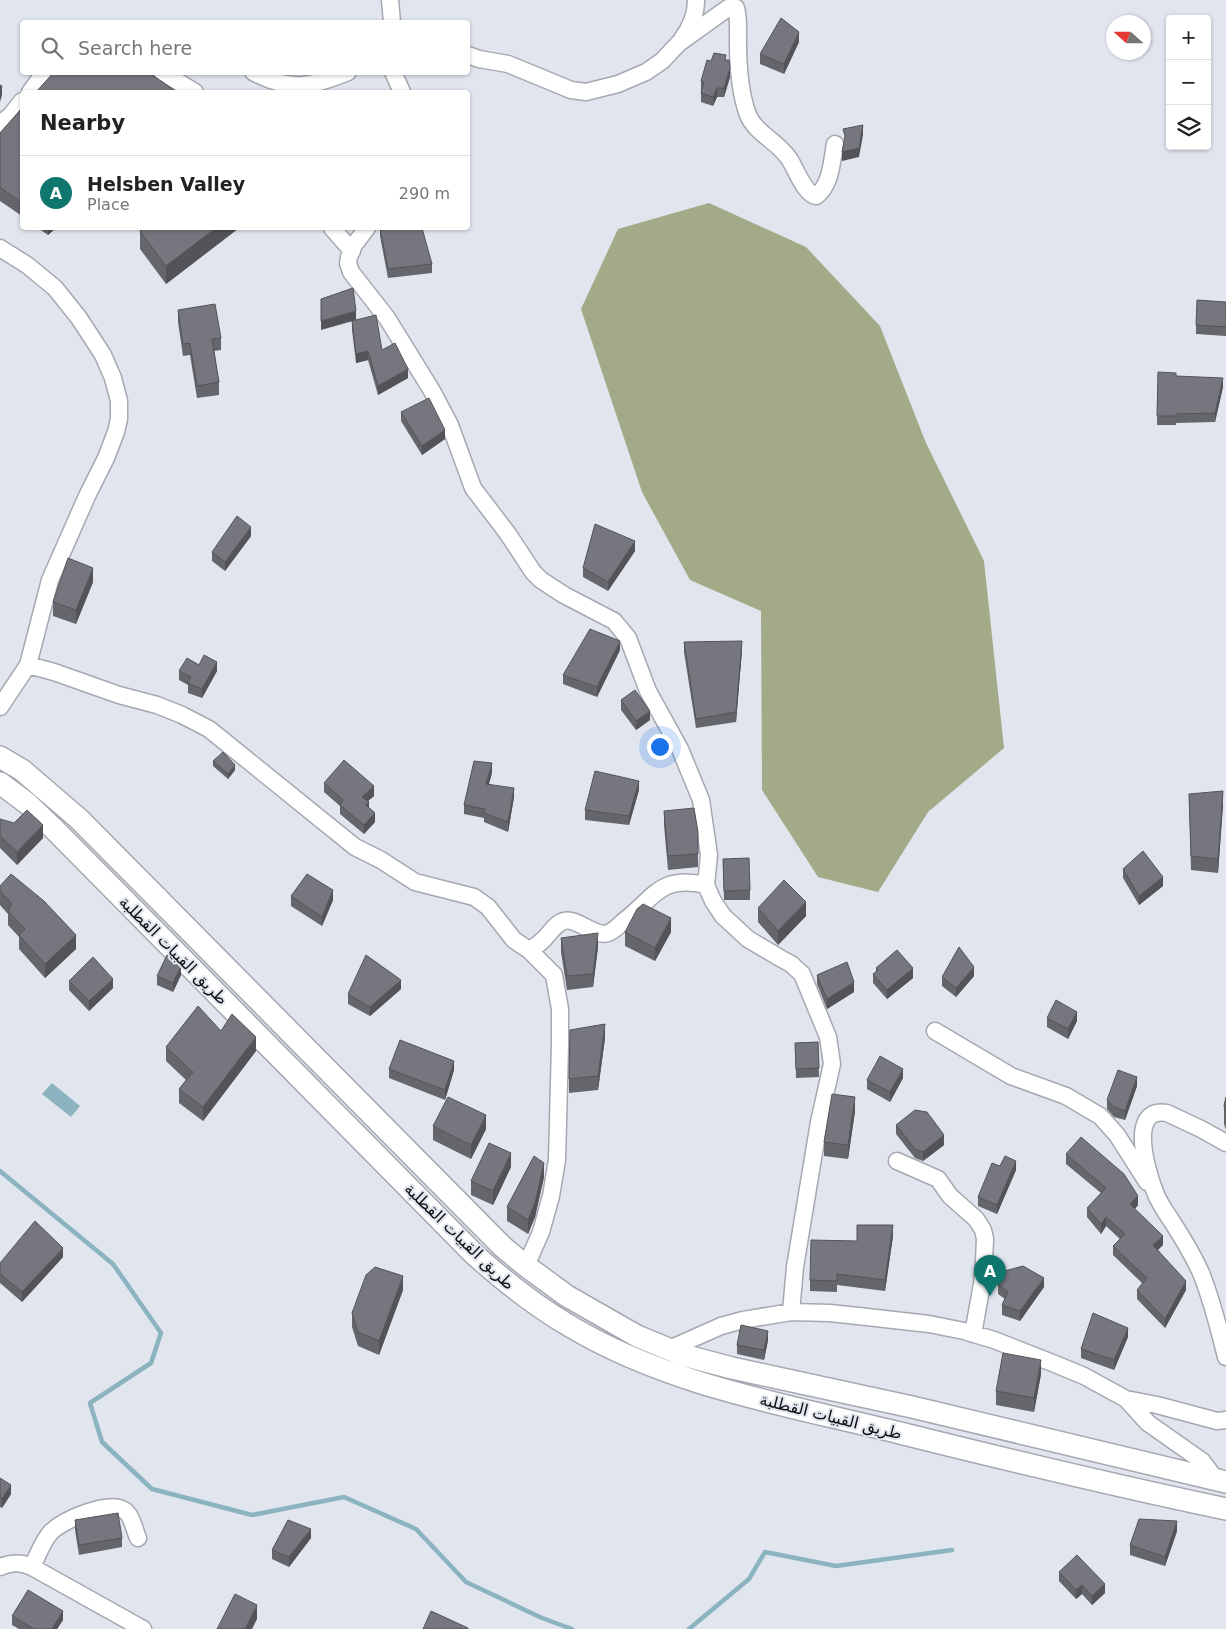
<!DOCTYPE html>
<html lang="en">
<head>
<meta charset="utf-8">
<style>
	:root { --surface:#fff; --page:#f2f2f2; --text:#222; --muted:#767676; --line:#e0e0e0; --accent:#0f766e }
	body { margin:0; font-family:"DejaVu Sans",Cairo,sans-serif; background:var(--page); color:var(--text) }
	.controls { position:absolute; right:15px; top:15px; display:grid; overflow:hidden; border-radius:5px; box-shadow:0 1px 4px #0004 }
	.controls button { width:45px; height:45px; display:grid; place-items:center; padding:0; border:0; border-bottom:1px solid var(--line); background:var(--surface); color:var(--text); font:25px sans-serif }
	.compass { position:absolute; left:1106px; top:15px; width:45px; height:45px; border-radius:50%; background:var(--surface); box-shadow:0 1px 4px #0004; rotate:291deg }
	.you { position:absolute; left:659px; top:746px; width:18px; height:18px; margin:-12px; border:4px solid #fff; border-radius:50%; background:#1a73e8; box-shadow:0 0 0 8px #1a73e833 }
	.badge { display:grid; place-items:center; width:32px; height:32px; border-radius:50%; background:var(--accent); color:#fff; font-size:16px; font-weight:700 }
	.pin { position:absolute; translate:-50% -41px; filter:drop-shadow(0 1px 2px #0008) }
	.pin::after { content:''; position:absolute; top:26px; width:18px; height:15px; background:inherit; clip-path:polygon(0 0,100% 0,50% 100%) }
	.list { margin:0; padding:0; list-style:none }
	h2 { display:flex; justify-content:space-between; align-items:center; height:65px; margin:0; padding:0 20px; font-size:21px }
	h2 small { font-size:16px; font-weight:400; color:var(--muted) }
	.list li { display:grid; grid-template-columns:32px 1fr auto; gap:15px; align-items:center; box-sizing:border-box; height:75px; padding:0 20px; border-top:1px solid var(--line) }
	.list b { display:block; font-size:19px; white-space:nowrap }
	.list p { margin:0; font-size:16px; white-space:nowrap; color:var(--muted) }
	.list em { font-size:16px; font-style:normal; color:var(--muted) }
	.icon { flex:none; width:28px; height:28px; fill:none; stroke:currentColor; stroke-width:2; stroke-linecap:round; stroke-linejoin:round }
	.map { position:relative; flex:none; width:1226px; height:1629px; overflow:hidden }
	.search { position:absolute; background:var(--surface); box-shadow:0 1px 4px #0004; left:20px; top:20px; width:450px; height:55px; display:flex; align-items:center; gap:12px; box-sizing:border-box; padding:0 18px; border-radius:5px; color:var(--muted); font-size:19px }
	.panel { position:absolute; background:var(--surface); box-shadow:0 1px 4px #0004; left:20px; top:90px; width:450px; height:140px; border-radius:5px }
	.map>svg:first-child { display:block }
</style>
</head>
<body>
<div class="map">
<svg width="1226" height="1629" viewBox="0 0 1226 1629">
	<rect width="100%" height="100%" fill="#e1e5ee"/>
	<path fill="#a3aa88" d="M709,203L806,247L880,326L926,443L984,561L1004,748L928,812L878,892L818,877L762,790L761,611L690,580L642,492L581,309L618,229Z"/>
	<path fill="#8bb3c0" d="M52,1083L80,1106L71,1117L42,1094Z"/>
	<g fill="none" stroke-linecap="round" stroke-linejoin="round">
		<path stroke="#8bb3c0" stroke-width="4.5" d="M0,1171L113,1264L161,1333L151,1363L90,1403L102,1442L152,1489L252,1515L344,1497L416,1529L466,1582L542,1618L572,1629
			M689,1629L749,1579L765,1552L836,1566L952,1550"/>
		<g stroke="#a5a8b1" stroke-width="19">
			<path id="minor" d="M390,0L392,22
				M682,39C691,27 696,15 696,0
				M468,55L479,59L508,64L571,90L586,92L618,84L646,72L662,61L679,43L728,8H736C739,18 738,32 738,43C738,66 740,93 748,115C756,134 779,142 790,160C796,170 805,194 816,196C831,186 832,160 835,144
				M162,72L195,92
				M253,72C291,92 311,87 348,72
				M393,72L402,92
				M30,92L45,72
				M0,124L11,115L22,101
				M332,228L352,251
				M367,228L354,245L349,257L348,263L351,272L387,318L432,391L450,425L473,488L508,534L533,572L541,580L564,595L614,621L628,638L648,691L680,749L701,800L709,855L706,885L713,901L723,916L748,939L780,958L791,964L802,974L828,1037L832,1064L819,1122L795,1267L791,1312
				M0,248L27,265L55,288L79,318L103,355L113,378L119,401V419L116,432L106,458L87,496L50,580L28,665L0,707
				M28,665L54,672L119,695L157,705L182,715L209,729L355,847L381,860L415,882L474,897L488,907L514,940L529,950
				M935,1031L1011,1076L1066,1096L1100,1116L1117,1135L1147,1182
				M1226,1143L1201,1129L1167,1113C1125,1106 1149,1178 1157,1197C1161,1205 1166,1213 1171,1220C1182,1237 1193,1255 1201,1273C1212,1300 1219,1329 1226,1357
				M897,1161L938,1179L950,1196L976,1219L983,1230L985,1239L984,1262L982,1284L973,1334
				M526,1266L541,1232L551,1196L557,1160L560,1044V1009L554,975L529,950C535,947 540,943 544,939C550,933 556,923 564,921C577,917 595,938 608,933C614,931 619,925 624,921C656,896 660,875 706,885
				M667,1350L721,1326L743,1320L791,1312L830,1313L867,1317L929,1324L964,1331L994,1340L1055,1364L1084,1376L1126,1399L1148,1423L1202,1461L1217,1481
				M1126,1399L1157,1405L1217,1421L1226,1420
				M0,1567C12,1562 21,1562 32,1567L143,1629
				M32,1567C38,1555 42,1542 51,1532C63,1520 108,1500 124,1510C132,1515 134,1529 138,1538"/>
		</g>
		<g stroke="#a5a8b1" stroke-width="24">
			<path id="major" d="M0,757L22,770L79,819L503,1247L526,1266L567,1296L637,1336L683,1355L732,1368L912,1407L1226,1482
				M0,783L28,804L52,827L475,1255C504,1281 534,1305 568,1325C669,1386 787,1405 900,1433C1008,1460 1117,1486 1226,1509"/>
		</g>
		<use href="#minor" stroke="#fff" stroke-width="16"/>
		<use href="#major" stroke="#fff" stroke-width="21"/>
	</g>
	<path fill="#65656c" d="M799,42L784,74L760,64V54Z
		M726,60L730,77L724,97H717L713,106L701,102V81L711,61Z
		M22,108V216L0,201V133Z
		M38,228H56L48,235Z
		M239,228L166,284L140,249V231Z
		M380,228L432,264V273L388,278L380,236Z
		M1226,302V336L1196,334V325Z
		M178,310L221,338V350L214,351L219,382V395L197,398L190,355L183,356L178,322Z
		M356,320L382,350L408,378L378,395L368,360L356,363L352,330V321L321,330Z
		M1158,372L1223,387L1215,422L1176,423V425H1157Z
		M401,412L445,439L422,455L401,421Z
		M251,536L225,571L212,561V552Z
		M635,551L608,591L583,577V568Z
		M93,582L76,624L53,616V602Z
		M684,642L742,650L736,722L696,728L684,652Z
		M620,650L597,697L563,684V675Z
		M199,665L217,671L202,698L188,693V685L179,680V671Z
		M621,700L650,720L636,730L621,710Z
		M213,761L235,770L228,779L213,766Z
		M492,773L489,784L514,797L508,832L484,822V818L464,814V805Z
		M324,783L374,796L368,801L369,808L375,822L364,834L340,814V806L324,792Z
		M639,790L629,825L585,820V810Z
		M1189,794L1223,805L1218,873L1191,870Z
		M664,811L698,832V867L668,870L664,825Z
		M0,819L43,838L17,865L0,848Z
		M723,859L750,890V900H724Z
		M1123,869L1163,886L1139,905L1123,878Z
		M0,886L76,949L45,978L19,949V937L8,925V914L0,905Z
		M291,896L333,900L322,926L291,906Z
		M758,908L806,916L778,945L758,922Z
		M625,932H671L655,961L625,946Z
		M561,938L598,947L593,987L567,990L561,952Z
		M876,968L913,978L887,999L873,983V974L876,972Z
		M181,975L173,992L157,985V976Z
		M817,975L854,992L827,1009L817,984Z
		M974,976L956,997L942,986V977Z
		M69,981L113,988L89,1011L69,990Z
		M401,989L370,1016L348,1004V994Z
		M1047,1018L1077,1021L1068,1039L1047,1027Z
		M221,1031L256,1051L203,1121L179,1103V1089L186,1080L166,1061V1047Z
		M605,1038L598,1090L569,1093V1079Z
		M818,1042L819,1077L796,1078L795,1043Z
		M389,1069L454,1070L445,1100L389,1078Z
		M903,1078L890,1102L867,1089V1080Z
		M1137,1086L1125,1120L1114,1117L1107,1109V1100Z
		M1226,1097V1130L1224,1124V1106Z
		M855,1111L848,1159L824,1156V1142Z
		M896,1125L944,1145L923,1161L915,1158L896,1134Z
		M433,1126L486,1129L471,1159L433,1140Z
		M1066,1154L1138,1205L1135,1209L1163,1245L1158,1250L1186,1290L1165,1328L1137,1299V1290L1142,1283L1113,1255V1246L1120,1239L1106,1226L1101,1234L1087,1217V1208L1101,1193L1066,1164Z
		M1000,1166L1016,1170L997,1214L978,1206V1197Z
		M511,1167L493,1205L471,1195V1181Z
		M544,1177L535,1217L528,1234L507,1221V1207Z
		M893,1236L885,1291L837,1285V1292L810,1291V1280L857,1241Z
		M63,1257L22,1302L0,1283V1263Z
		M998,1284L1044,1287L1020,1321L1002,1315V1305L1005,1299L998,1294Z
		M403,1290L379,1355L358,1346L352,1327V1313Z
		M1128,1337L1114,1370L1081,1358V1349Z
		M768,1340L764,1360L737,1354V1345Z
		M1041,1374L1034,1412L996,1405V1391Z
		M0,1478L11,1494L2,1508L0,1507Z
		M75,1520L122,1538V1547L79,1555L75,1530Z
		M1177,1531L1165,1566L1130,1555V1545Z
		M311,1538L289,1567L272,1559V1550Z
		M1059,1572L1105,1593L1092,1605L1082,1594L1076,1599L1059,1581Z
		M12,1616L63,1620L57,1629H19L12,1625Z"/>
	<path fill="#535358" d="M799,32V42L784,74V64Z
		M730,68V77L724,97V88Z
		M2,86V95L0,102V93Z
		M717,88V97L713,106V97Z
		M863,125V135L859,157L842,161V152Z
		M48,228H56L48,235Z
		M216,228H239L166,284V266Z
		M356,311V320L321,330V321Z
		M368,351V360L356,363V354Z
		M408,369V378L378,395V386Z
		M1223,378V387L1215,422V413Z
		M445,430V439L422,455V446Z
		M251,527V536L225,571V562Z
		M635,541V551L608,591V582Z
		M93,568V582L76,624V610Z
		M620,641V650L597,697V687Z
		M742,641V650L736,722V712Z
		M217,662V671L202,698V689Z
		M650,711V720L636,730V721Z
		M492,763V773L486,793V784Z
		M235,765V770L228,779V774Z
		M639,781V790L629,825V816Z
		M374,786V796L362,806V797Z
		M514,788V797L508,832V822Z
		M1223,791V805L1218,873V859Z
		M369,802V811L366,805Z
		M375,813V822L364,834V825Z
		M43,825V838L17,865V852Z
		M1163,877V886L1139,905V896Z
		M333,890V900L322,926V917Z
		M806,902V916L778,945V931Z
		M671,918V932L655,961V948Z
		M598,933V947L593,987V974Z
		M76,935V949L45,978V964Z
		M181,966V975L173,992V983Z
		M974,967V976L956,997V988Z
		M913,968V978L887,999V990Z
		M113,979V988L89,1011V1001Z
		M401,980V989L370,1016V1007Z
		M854,982V992L827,1009V999Z
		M1077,1012V1021L1068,1039V1029Z
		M605,1024V1038L598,1090V1076Z
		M256,1037V1051L203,1121V1107Z
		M454,1061V1070L445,1100V1090Z
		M903,1069V1078L890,1102V1092Z
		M1137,1077V1086L1125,1120V1111Z
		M855,1097V1111L848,1159V1145Z
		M486,1115V1129L471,1159V1145Z
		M944,1135V1145L923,1161V1152Z
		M511,1153V1167L493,1205V1191Z
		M1016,1161V1170L997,1214V1205Z
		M544,1163V1177L535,1217L528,1234V1220Z
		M1138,1196V1205L1130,1214V1204Z
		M1106,1217V1226L1101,1234V1224Z
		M893,1225V1236L885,1291V1280Z
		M1163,1236V1245L1153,1254V1245Z
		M63,1248V1257L22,1302V1292Z
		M403,1276V1290L379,1355V1341Z
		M1044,1278V1287L1020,1321V1311Z
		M1186,1281V1290L1165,1328V1319Z
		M1128,1328V1337L1114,1370V1360Z
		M768,1331V1340L764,1360V1350Z
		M1041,1360V1374L1034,1412V1398Z
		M11,1485V1494L2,1508V1499Z
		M1177,1521V1531L1165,1566V1557Z
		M311,1529V1538L289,1567V1557Z
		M1105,1584V1593L1092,1605V1596Z
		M1082,1585V1594L1076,1599V1590Z
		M257,1605V1619L252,1629H245Z
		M63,1611V1620L57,1629H52Z"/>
	<path fill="#76767e" stroke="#535358" d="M781,18L799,32L784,64L760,54Z
		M714,53L726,55L725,60H729L730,68L724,88H717L713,97L701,93L704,82L701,81L707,60L711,61Z
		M54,72H148L177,92H36Z
		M0,85L2,86L0,93Z
		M22,108V203L0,187V133Z
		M863,125L859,148L842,152L845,136L843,129Z
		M144,228H216L166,266L140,231Z
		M380,228H422L432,264L388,269Z
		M353,288L356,311L321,321V299Z
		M1197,300L1226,302V327L1196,325Z
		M215,304L221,338L212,339L219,382L197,386L190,343L183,344L178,310Z
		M376,315L382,350L395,343L408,369L378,386L368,351L356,354L352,321Z
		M1158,372L1176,373V376L1223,378L1215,413L1176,414V416H1157Z
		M429,398L445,430L422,446L401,412Z
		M237,516L251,527L225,562L212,552Z
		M595,524L635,541L608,582L583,568Z
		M68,558L93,568L76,610L53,602Z
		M590,629L620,641L597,687L563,675Z
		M742,641L736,712L696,719L684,642Z
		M204,655L217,662L202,689L188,683L191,677L179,671L187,658L199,665Z
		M635,690L650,711L636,721L621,700Z
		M223,752L235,765L228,774L213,761Z
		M344,760L374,786L362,797L369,802L366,805L375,813L364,825L340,805L343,800L324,783Z
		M474,761L492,763L486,784L514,788L508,822L484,813L485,809L464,805Z
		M595,771L639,781L629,816L585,810Z
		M1223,791L1218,859L1191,856L1189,794Z
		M694,808L698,832V854L668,856L664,811Z
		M27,810L43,825L17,852L0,836V819L14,823Z
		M1143,851L1163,877L1139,896L1123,869Z
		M749,858L750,890L724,891L723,859Z
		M11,874L44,901L76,935L45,964L19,935L25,929L8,911L12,904L0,891V886Z
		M307,874L333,890L322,917L291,896Z
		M784,880L806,902L778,931L758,908Z
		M643,904L671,918L655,948L625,932L637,909Z
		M598,933L593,974L567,976L561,938Z
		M959,947L974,967L956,988L942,977Z
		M897,950L913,968L887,990L873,974L878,970L876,968Z
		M167,955L173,958L181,966L173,983L157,976Z
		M366,955L401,980L370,1007L348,994Z
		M93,957L113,979L89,1001L69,981Z
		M847,962L854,982L827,999L817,975Z
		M1056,1000L1077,1012L1068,1029L1047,1018Z
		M198,1006L221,1031L232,1014L256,1037L203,1107L179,1089L193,1072L166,1047Z
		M605,1024L598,1076L569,1079L570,1030Z
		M400,1040L454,1061L445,1090L389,1069Z
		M818,1042L819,1068L796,1069L795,1043Z
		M880,1056L903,1069L890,1092L867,1080Z
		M1118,1070L1137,1077L1125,1111L1114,1107L1107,1100Z
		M832,1094L855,1097L848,1145L824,1142Z
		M448,1097L486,1115L471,1145L433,1126Z
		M1226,1097V1111L1224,1106Z
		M915,1110L927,1112L944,1135L923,1152L915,1149L896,1125Z
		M1081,1137L1124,1174L1138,1196L1130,1204L1163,1236L1153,1245L1186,1281L1165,1319L1137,1290L1147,1278L1113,1246L1125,1234L1106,1217L1101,1224L1087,1208L1106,1188L1066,1154Z
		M489,1143L511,1153L493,1191L471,1181Z
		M534,1156L544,1163L535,1203L528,1220L507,1207Z
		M1005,1156L1016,1161L997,1205L978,1197L992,1163L1000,1166Z
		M35,1221L63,1248L22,1292L0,1274V1263Z
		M857,1225H893L885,1280L837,1274V1281L810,1280L811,1240L857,1241Z
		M1023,1266L1044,1278L1020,1311L1002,1305L1008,1292L998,1284L1001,1272Z
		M375,1267L403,1276L379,1341L358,1332L352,1313L366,1275Z
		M1093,1313L1128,1328L1114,1360L1081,1349Z
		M741,1325L768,1331L764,1350L737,1345Z
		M1003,1353L1041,1360L1034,1398L996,1391Z
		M0,1478L11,1485L2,1499L0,1498Z
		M118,1513L122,1538L79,1545L75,1520Z
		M1139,1519L1177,1521L1165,1557L1130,1545Z
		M288,1520L311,1529L289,1557L272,1550Z
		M1077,1555L1105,1584L1092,1596L1082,1585L1076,1590L1059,1572Z
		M28,1590L63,1611L52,1629H34L12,1616Z
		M235,1594L257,1605L245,1629H217Z
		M431,1611L468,1628V1629H423Z"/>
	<g text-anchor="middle" stroke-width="4" stroke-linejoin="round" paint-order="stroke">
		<g font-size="16" fill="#0d0f11" stroke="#e1e5ee">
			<text transform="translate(174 950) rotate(45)" y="6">طريق القبيات القطلبة</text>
			<text transform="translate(460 1236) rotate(44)" y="6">طريق القبيات القطلبة</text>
			<text transform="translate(831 1416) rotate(14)" y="6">طريق القبيات القطلبة</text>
		</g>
	</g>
</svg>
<div class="controls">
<button>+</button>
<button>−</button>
<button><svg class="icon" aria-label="layers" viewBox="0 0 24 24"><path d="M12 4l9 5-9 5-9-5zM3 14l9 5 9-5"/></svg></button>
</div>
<svg class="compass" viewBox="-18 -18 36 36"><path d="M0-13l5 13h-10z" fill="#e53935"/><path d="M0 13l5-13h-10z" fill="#767676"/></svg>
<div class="you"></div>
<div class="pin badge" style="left:990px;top:1296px">A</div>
<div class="search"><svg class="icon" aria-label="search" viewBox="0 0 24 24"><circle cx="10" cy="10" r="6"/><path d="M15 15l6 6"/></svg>Search here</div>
<section class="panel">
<h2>Nearby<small></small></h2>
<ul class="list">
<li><span class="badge">A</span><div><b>Helsben Valley</b><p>Place</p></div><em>290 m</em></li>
</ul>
</section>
</div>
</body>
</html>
